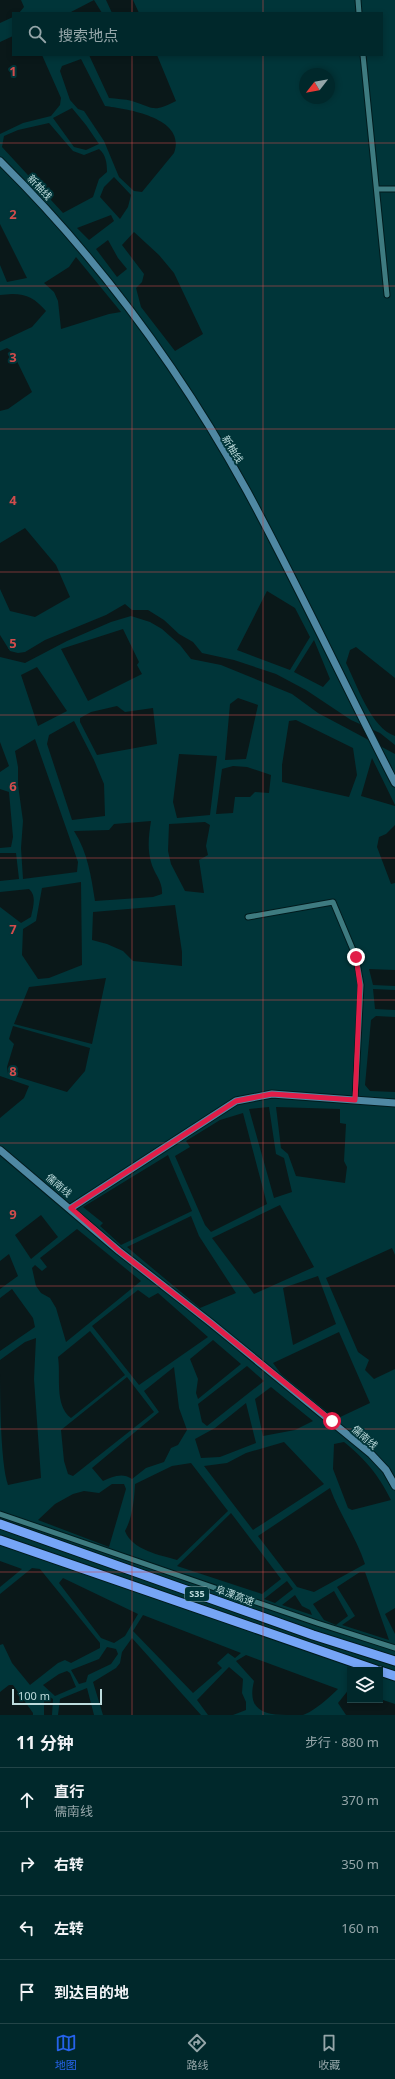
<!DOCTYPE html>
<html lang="zh">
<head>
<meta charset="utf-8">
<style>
	:root { --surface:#00282b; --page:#0a3033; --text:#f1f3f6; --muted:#95a6a9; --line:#224447; --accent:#2563eb }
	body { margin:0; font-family:"Noto Sans","Noto Sans SC",sans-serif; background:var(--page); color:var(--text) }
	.controls { position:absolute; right:12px; bottom:12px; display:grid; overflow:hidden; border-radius:0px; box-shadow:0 2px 6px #0003 }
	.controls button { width:36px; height:36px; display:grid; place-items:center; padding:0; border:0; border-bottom:1px solid var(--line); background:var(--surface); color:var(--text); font:20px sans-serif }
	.compass { position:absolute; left:299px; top:68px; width:36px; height:36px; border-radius:50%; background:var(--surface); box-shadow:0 2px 6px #0003; rotate:239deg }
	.scale { position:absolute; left:12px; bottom:10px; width:90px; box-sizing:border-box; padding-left:4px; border:2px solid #bddcdd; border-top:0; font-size:11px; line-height:14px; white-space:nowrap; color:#bddcdd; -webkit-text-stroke:3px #003539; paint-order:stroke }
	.stop { position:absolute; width:12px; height:12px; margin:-9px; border:3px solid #e11d48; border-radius:50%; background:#fff }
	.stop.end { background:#e11d48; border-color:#fff; box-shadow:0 1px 4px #0008 }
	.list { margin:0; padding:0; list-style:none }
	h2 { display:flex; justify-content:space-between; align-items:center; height:52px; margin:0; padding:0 16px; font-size:17px }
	h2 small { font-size:13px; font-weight:400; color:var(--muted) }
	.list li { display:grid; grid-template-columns:26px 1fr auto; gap:12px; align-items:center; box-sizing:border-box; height:64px; padding:0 16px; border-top:1px solid var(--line) }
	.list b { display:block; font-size:15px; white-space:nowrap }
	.list p { margin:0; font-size:13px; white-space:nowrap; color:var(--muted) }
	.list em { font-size:13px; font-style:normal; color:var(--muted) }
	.icon { flex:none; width:22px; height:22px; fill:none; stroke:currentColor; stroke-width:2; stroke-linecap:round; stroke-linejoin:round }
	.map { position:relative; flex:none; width:395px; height:1715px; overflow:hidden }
	.search { position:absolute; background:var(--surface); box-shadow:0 2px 6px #0003; left:12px; right:12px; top:12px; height:44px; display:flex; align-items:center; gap:10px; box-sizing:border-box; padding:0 14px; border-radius:0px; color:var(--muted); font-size:15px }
	.sheet { height:308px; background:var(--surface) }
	nav { display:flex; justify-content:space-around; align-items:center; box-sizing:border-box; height:56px; border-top:1px solid var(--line); background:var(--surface); font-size:11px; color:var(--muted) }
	nav a { display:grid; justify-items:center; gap:2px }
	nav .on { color:var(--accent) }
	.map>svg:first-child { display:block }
</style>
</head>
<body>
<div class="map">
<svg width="395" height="1715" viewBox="0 0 395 1715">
	<rect width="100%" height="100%" fill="#003539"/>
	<path fill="#0a1819" d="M0,0H21L24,7L19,13H13V17L0,23Z
		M94,0L102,13H69Z
		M106,0H133L139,13H112Z
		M13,36V55H42L61,98L60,105L51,116L23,123L0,134V42Z
		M89,55H157L176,101C153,113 154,108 132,101C125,99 117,99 109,98Z
		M81,59L105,106C128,109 187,118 174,153L142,192L134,191L119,177L104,141L84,111L78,109L70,100L60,71L62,66Z
		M72,108L86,125L99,144L86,150L74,147L53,118Z
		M49,123L73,151L84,155L99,149C106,155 107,163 107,172L99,179L93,197L63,213L2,147L4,136L18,130Z
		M114,177L131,195L128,207L120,219L100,197L104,187Z
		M111,215L114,221L89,240L77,228Z
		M0,224L27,278L7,282L0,265Z
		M134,232L159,255L174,273L203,334L175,351L141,307L136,288L142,282L144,274L122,245Z
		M108,240L118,258L127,269L117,277L96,249Z
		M76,257L121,312L109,314L61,329L58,301L54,292L44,283L69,267Z
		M12,294C28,294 35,299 46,311L32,327L0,342V295Z
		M7,348L12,351L32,392L8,409L0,411V351Z
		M25,528L56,565L70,597L35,617L10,611L0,589V543Z
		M267,591L295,608L310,637L290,670L237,650Z
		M125,604L132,610H148L164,620L179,634L193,642L202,653L234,660L276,674L306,690L351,720L380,733L395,745V754L318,713L292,694L221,665L191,659L180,645L162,629L150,622L131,616L111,622L67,641L25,663L0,657V635L10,651L18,653L25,652L45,640L106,615Z
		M123,629L139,662L137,665L142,674L88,701L61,649Z
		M314,640L330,679L323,687L294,672Z
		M356,647L395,678V736C371,728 357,685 346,663L350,650Z
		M37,667L67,711L38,726L21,675Z
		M238,698L258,705L246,759L225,760L230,704Z
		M117,706L125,712L153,708L157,744L97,755L80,722V718L91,712Z
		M296,720L353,748L357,775L349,797L282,782V765L289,721Z
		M74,721L94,760L104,784L105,816L72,820L47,744L49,735Z
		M35,739L78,862L77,872L23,879L21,848L23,821L18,785V767L15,751Z
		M0,742L9,766L0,772Z
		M179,754L217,756L210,815L177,818L173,802Z
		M372,758L395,805V806L361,796Z
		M233,766L247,767L271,775L269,793L255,792L250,797H235L233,813L216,814L222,769Z
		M0,789L9,792L13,837L11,847L0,848Z
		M151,821C149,834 147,848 151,862C154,874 163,881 162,894L153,897L95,901C91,876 88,853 74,831L109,830L114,824Z
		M205,822L210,825L206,846L208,855L199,860L204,893L185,891L171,864L168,851L169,824Z
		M395,825V883L391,884L377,847L379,837L386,834Z
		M0,853H16L19,879L0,881Z
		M81,882L82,965L49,978L38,979L22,955L23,929L36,921L42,888Z
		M29,889C37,896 33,907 31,917L21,923L0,907V892Z
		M175,905L182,952V966L133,961L123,951L107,944L92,940L93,912Z
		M369,969L395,970V986L373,985Z
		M106,978L92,1044L14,1024L29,987Z
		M373,989L395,990V1010L375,1009Z
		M376,1016L395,1017V1092L370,1091L365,1085L371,1020Z
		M13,1026L90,1048L85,1071L67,1092L8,1074L7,1067L14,1044L9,1039Z
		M0,1076L29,1086L24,1098L0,1118Z
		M269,1107L276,1154L284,1158L292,1192L274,1198L249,1109Z
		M276,1107L340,1109V1123L346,1124L344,1161L347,1167L345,1183L296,1176L288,1154L281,1148Z
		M243,1113L267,1204L211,1232L205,1225L175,1156L190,1147L186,1141L220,1120Z
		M168,1155L192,1211L121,1245L100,1226L103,1223L83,1207Z
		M280,1205L314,1267L254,1294L212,1238Z
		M41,1215L58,1237L31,1259L15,1235Z
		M191,1216L199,1236L236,1293L200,1308L127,1247Z
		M77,1229L141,1281L66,1342L56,1308L50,1298L41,1293L36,1286L32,1268L35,1265L42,1271L47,1267L40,1258Z
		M392,1248L395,1255V1369L374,1379L365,1370L369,1360L358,1352L326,1278Z
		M9,1254L18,1276L0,1289V1261Z
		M318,1276L336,1324L293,1345L283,1288Z
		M12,1289L33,1318L35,1327L0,1351V1298Z
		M138,1290L149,1298L158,1293L208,1337L139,1385L92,1326Z
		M90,1331L125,1375L71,1418C54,1405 61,1376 58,1357Z
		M339,1332L370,1403L336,1419L281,1374L273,1363Z
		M36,1338L34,1379L41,1478L8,1485C0,1462 0,1389 0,1360L25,1342Z
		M213,1340L241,1364L198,1399L196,1393L198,1379L190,1359Z
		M247,1366L264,1381L207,1426L202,1422L198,1404Z
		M174,1367L179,1408L187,1430L178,1445L171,1448L164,1462L146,1468L132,1479C122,1472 112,1477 103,1481L92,1468L159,1412L144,1391Z
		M127,1377L154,1412L73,1476L68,1474L64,1461L61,1430Z
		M271,1387L313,1421L295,1430L263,1436L255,1399Z
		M246,1403L256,1443L220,1457L201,1458L195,1439L215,1428Z
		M284,1442L324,1484L253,1530L204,1466L227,1463L246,1453Z
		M344,1442C366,1460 378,1474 391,1500L352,1510L348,1508L333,1469L334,1444Z
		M191,1463L228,1511L177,1560C160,1555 132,1550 125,1531C133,1516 134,1500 135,1484L172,1466Z
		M112,1484H124L126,1489L109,1547L38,1520L55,1504L73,1494L84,1491L99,1493Z
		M330,1488C340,1515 356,1537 365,1564L314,1592L297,1587L258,1536Z
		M231,1513L281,1579L262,1594L177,1566Z
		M0,1561L22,1569L0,1587Z
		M32,1568L40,1569L100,1643V1648L71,1663L65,1660L58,1663L30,1685L12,1663L3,1644L0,1645V1594Z
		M360,1572H365L389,1640L342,1625L355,1616L337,1587Z
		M63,1578L138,1614L125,1636L114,1643L101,1638L59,1583Z
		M287,1581L293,1589L275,1603L264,1599Z
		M334,1591L348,1616L336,1625L324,1620L313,1604Z
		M295,1595L302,1606L310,1610L312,1615L282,1605Z
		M395,1608V1634L385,1614Z
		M143,1615L241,1653L235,1658L228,1653L217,1663L222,1668L193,1693L133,1631Z
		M132,1638L201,1715H103L93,1682L116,1668L120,1663L122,1652Z
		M107,1647L116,1649L118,1654L111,1664L88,1675L86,1682L79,1684L71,1670L99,1659Z
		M246,1655L338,1689C330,1697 313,1712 303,1715C298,1715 291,1715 287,1715C262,1715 247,1709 254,1681L236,1661Z
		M229,1667L243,1679L242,1693L246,1702V1710L233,1715H208L197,1700Z
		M67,1671L70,1673L76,1687L55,1696L43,1685L59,1674Z
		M9,1685H13L33,1713V1715H0V1692Z
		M87,1688L94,1715H58L60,1699Z
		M350,1688V1700L380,1699L395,1704V1715H346L338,1703Z
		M44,1693L53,1699L52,1715H44Z"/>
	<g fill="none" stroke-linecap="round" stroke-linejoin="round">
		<g stroke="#001b1d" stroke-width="7">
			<path id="street" d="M358,0L359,13
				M363,55L387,295
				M377,189H395
				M248,917L333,902L356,957L361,985L355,1100
				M0,1514L317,1623L395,1648"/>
		</g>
		<g stroke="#001b1d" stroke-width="9">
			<path id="secondary" d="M0,161C98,258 181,371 247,491C299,587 345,686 395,783
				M0,1150L119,1251L211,1323L371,1454L386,1470L395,1486
				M71,1208L236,1101L272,1094L395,1103"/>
		</g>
		<g stroke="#001b1d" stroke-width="11">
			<path id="highway" d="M0,1524L313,1635L395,1661
				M0,1540L376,1670
				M380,1671L395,1676"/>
		</g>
		<use href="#street" stroke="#3e7b80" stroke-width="5"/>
		<use href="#secondary" stroke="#4f88a3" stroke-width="7"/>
		<use href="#highway" stroke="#76a5f6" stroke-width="9"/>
	</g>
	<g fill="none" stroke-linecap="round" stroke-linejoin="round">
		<path stroke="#e11d48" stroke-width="5" d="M332,1421L211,1323L119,1251L71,1208L236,1101L272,1094L355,1100L360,985L356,957"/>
	</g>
	<path fill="none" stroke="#d14c4c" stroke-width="1" stroke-opacity="0.55" d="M132,0V13M263,0V13M132,55V1715M263,55V1715M0,143H395M0,286H395M0,429H395M0,572H395M0,715H395M0,858H395M0,1000H395M0,1143H395M0,1286H395M0,1429H395M0,1572H395"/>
	<g text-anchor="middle" stroke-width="4" stroke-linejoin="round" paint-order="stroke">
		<rect fill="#003539" stroke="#84aaac" stroke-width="1" x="185" y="1587" width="24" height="14" rx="3"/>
		<g font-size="9" font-weight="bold" fill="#bddcdd">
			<text x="197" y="1597">S35</text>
		</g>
		<g font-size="10" fill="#bddcdd" stroke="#003539">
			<text transform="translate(40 187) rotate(46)" y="4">新柚线</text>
			<text transform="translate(233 449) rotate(59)" y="4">新柚线</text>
			<text transform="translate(59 1185) rotate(40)" y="4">儒南线</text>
			<text transform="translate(365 1437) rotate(41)" y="4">儒南线</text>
			<text transform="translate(235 1595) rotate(20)" y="4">阜溧高速</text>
		</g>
	</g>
	<g font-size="13" text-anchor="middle" font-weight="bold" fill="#d14c4c" stroke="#003539" stroke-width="4" stroke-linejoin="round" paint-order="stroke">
		<text x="13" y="76">1</text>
		<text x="13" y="219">2</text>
		<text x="13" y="362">3</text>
		<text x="13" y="505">4</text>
		<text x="13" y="648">5</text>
		<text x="13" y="791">6</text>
		<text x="13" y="934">7</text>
		<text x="13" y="1076">8</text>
		<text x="13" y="1219">9</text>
	</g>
</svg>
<div class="controls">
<button><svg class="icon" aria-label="layers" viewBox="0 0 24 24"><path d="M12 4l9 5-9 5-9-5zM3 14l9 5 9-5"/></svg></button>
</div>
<svg class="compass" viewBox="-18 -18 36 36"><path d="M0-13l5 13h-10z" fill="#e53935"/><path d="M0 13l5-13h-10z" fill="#95a6a9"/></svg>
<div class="scale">100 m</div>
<div class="stop" style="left:332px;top:1421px"></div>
<div class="stop end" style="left:356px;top:957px"></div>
<div class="search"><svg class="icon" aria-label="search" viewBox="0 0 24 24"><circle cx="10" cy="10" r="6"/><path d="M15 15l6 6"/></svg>搜索地点</div>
</div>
<section class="sheet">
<h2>11 分钟<small>步行 · 880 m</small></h2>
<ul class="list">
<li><svg class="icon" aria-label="ahead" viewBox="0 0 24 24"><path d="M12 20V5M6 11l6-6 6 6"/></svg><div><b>直行</b><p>儒南线</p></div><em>370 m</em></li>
<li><svg class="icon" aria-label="right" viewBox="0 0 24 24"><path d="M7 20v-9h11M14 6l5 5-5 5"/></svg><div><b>右转</b></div><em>350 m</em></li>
<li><svg class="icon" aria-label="left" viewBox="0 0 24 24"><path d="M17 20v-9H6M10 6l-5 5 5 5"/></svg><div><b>左转</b></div><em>160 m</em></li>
<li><svg class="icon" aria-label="arrive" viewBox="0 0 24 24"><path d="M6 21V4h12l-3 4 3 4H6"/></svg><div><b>到达目的地</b></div></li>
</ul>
</section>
<nav>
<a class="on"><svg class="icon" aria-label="map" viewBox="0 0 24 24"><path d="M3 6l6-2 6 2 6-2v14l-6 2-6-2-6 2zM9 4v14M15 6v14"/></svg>地图</a>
<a><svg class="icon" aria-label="directions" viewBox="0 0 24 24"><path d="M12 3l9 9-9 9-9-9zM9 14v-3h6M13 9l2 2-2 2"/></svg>路线</a>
<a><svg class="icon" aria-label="saved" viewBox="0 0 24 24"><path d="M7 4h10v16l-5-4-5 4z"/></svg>收藏</a>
</nav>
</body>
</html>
